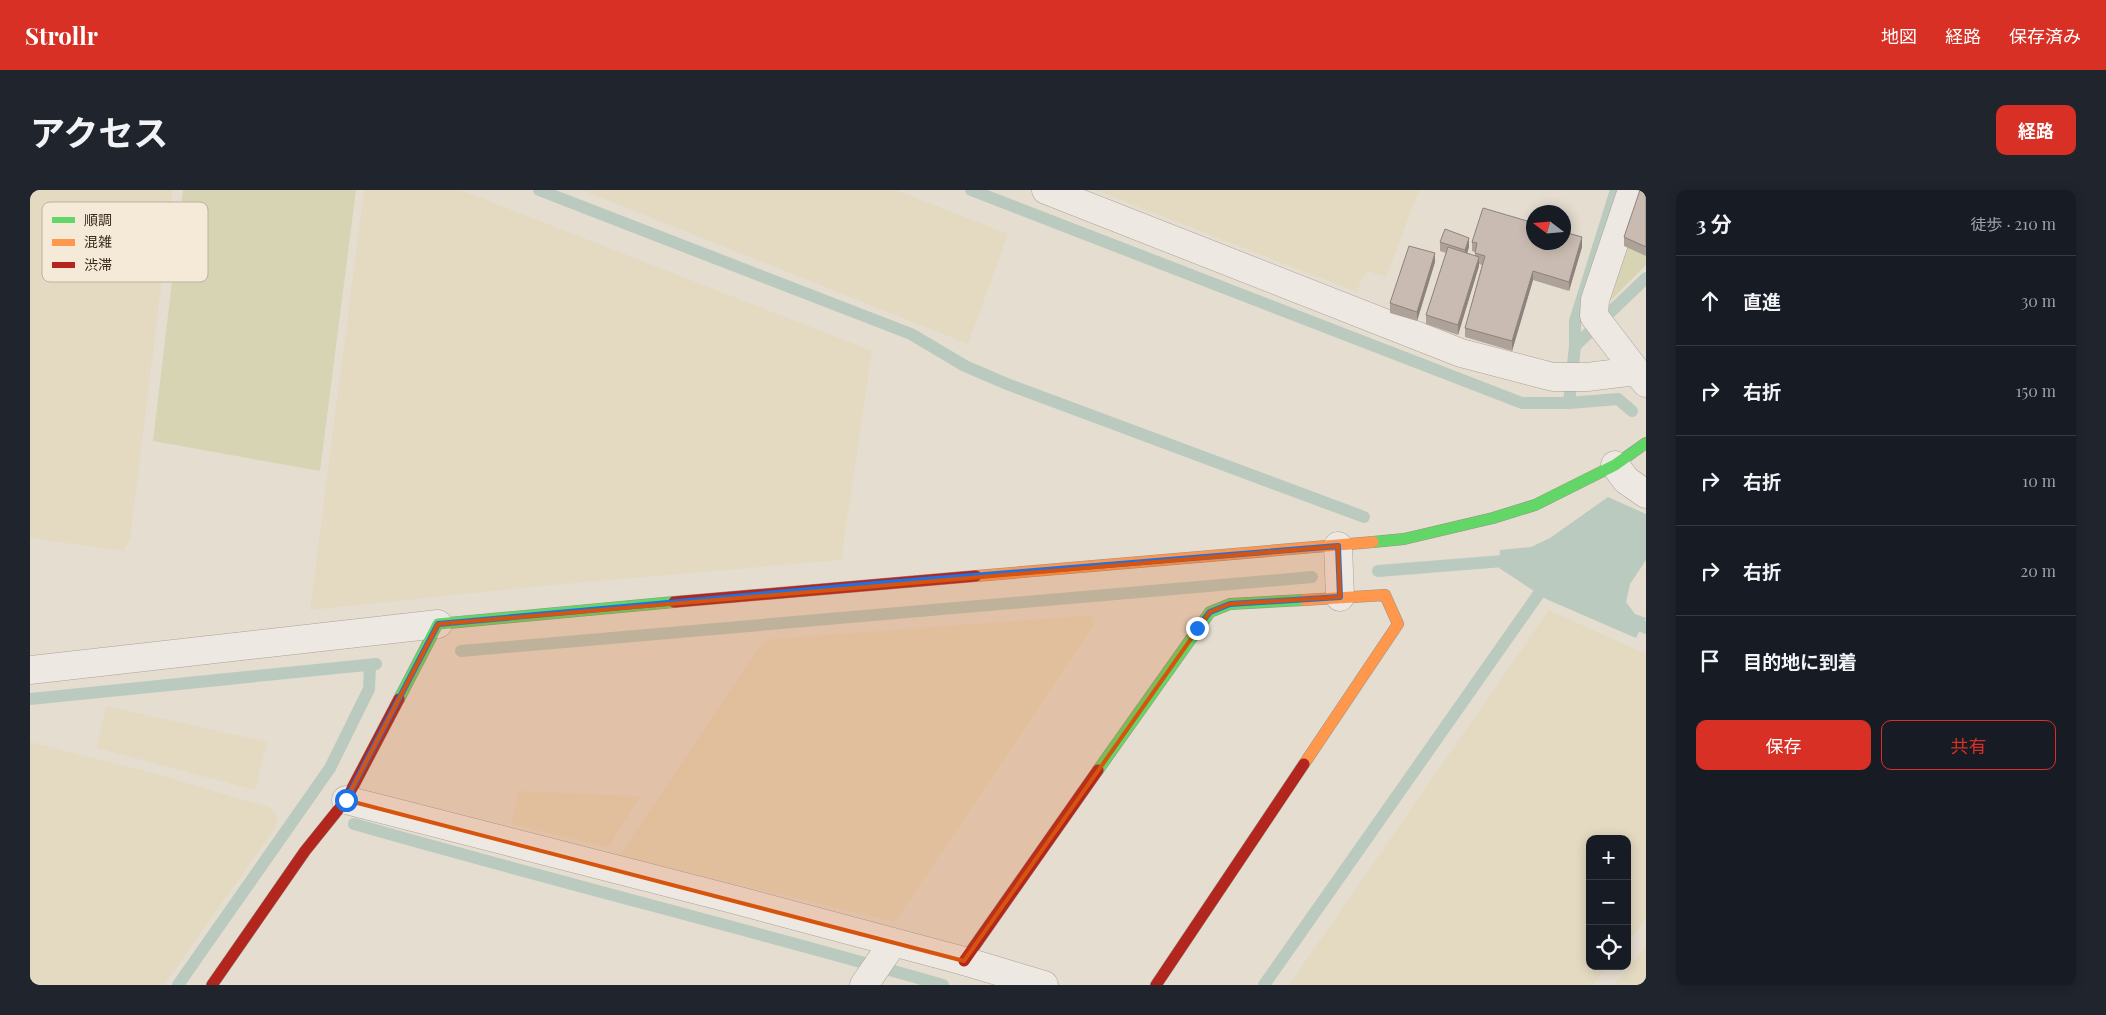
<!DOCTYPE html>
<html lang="ja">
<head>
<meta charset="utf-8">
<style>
	:root { --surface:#171b24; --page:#20242c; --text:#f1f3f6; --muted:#9ea1a6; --line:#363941; --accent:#d93025 }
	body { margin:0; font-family:"Playfair Display","Noto Sans JP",serif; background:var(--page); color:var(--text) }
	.controls { position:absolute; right:15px; bottom:15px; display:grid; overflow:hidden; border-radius:10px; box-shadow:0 2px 12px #0003 }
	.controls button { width:45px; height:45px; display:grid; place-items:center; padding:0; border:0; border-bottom:1px solid var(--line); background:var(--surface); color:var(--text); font:25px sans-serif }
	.compass { position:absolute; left:1496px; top:15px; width:45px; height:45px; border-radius:50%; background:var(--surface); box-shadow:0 2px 12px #0003; rotate:286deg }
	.stop { position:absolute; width:15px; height:15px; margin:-11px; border:4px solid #1a73e8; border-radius:50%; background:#fff }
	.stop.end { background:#1a73e8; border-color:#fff; box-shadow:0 1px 5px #0008 }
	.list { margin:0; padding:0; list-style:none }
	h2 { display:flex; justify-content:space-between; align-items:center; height:65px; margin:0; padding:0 20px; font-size:21px }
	h2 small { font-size:16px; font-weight:400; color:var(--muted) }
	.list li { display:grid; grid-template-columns:32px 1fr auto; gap:15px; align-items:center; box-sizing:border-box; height:90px; padding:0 20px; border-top:1px solid var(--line) }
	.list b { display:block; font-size:19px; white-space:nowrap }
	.list em { font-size:16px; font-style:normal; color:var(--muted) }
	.actions { display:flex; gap:10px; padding:15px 20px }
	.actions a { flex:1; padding:11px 0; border:1px solid var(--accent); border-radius:10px; text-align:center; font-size:18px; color:var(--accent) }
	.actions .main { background:var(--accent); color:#fff }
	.icon { flex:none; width:28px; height:28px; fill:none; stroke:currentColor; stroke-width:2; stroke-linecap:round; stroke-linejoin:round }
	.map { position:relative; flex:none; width:1616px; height:795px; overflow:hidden; border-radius:10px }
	header { display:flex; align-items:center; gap:30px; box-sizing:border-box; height:70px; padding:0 25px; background:var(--accent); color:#fff }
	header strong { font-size:24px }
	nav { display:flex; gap:28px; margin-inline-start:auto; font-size:18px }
	.intro { display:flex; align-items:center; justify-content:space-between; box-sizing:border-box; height:120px; padding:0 30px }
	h1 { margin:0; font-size:35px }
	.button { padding:12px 22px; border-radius:10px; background:var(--accent); color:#fff; font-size:18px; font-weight:700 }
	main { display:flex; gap:30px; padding:0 30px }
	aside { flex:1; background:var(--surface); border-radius:10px; box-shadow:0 2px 12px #0003 }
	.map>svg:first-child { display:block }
</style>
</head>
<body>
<header>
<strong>Strollr</strong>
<nav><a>地図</a><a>経路</a><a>保存済み</a></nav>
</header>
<div class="intro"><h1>アクセス</h1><a class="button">経路</a></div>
<main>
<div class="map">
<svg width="1616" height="795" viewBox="0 0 1616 795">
	<rect width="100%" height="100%" fill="#e5ddd0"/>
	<path fill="#e4dac1" d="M0,0H143L100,348L93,361L0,348Z
		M334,0H431L842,161L811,370L511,396L280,420Z
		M552,0H866L978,44L938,154Z
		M1065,0H1389L1356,87L1337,81L1331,90L1327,102Z
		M1519,420L1616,464V729L1597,752V649H1560V776H1578L1563,795H1259Z
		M1061,425L1064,435L865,732L589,666L730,455L741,449Z
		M76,516L237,552L225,600L67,558Z
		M0,552L123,583L241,618L248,627L245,638L134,795H0Z
		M489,601L611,606L578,658L481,634Z
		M1616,756V795H1584Z"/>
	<path fill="#d7d4b3" d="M153,0H326L290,281L123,251Z
		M1592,55L1616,64V75L1580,111V101Z"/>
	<path fill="#bacabe" d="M1578,307L1616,324V370L1600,394L1596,412L1605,424L1616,428L1606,448L1516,409L1469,378L1470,360L1501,357L1520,348Z"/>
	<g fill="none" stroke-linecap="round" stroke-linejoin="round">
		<path stroke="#bacabe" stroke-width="12" d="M509,0L881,144L935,176L977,194L1334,327
			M941,0L1492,213H1539L1588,209L1602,221
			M1545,156V131L1586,0
			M1539,213L1545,156L1616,88
			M1348,381L1486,370
			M1597,429L1616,438
			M431,461L1282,387
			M0,509L346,474
			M324,634C520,690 717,739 913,795
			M148,795L300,578L339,499L340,475
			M1234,795L1517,392"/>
		<g stroke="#aba298" stroke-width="29">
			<path id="street" d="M1016,0L1431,163L1523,187H1557L1606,181L1616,193
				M1602,0L1565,110L1564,126L1606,181
				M1585,275L1596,290L1616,304
				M1308,356L1310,407
				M0,480L408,434
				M316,610L706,710L934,771L1014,795
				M834,795L863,753"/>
		</g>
		<g stroke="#9a9288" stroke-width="12">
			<path id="fast" d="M1343,352L1374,349L1463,328L1505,315L1585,275L1616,253
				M369,509L408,434L644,412
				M1068,580L1180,422L1200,414L1274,410"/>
		</g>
		<g stroke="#9a9288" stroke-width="12">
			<path id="slow" d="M946,386L1343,352
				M1274,574L1368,434L1355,405L1274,410"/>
		</g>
		<g stroke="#9a9288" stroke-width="12">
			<path id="jam" d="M644,412L946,386
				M934,771L1068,580
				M182,795L275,661L316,610L369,509
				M1126,795L1274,574"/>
		</g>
		<use href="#street" stroke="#ede8e1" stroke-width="28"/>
		<use href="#fast" stroke="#63d668" stroke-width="11"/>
		<use href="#slow" stroke="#ff974d" stroke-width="11"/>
		<use href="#jam" stroke="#b3261e" stroke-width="11"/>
	</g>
	<path fill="#ada198" d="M1616,0V66L1594,56V47Z
		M1410,52L1439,57L1437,63L1445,66V62L1442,61V52L1552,57L1539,101L1503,90L1482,161L1435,147V138L1452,75L1449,74V76L1428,145L1396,134V125L1416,63L1410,61Z
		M1405,72L1387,131L1360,123V113Z"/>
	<path fill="#8d837c" d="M1552,47V57L1539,101V92Z
		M1439,48V57L1435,70V60Z
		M1405,63V72L1387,131V122Z
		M1449,67V76L1428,145V135Z
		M1503,81V90L1482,161V151Z"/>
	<path fill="#c9bbb1" stroke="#8d837c" d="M1610,0H1616V57L1594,47Z
		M1453,18L1504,33V52H1534V42L1552,47L1539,92L1503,81L1482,151L1435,138L1455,66L1445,63L1447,53L1442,52Z
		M1415,39L1439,48L1435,60L1410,52Z
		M1379,56L1405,63L1387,122L1360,113Z
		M1418,57L1449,67L1428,135L1396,125Z"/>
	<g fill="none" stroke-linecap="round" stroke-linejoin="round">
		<path stroke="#1a73e8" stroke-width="6" d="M316,610L408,434L845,394L1308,356L1310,407L1200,414L1180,422L1167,438"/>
	</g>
	<path fill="#d7540e" fill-opacity="0.2" stroke="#d7540e" stroke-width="4" stroke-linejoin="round" d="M1308,356L1310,407L1200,414L1180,422L934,771L316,610L408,434Z"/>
	<rect x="12" y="12" width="166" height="80" rx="8" fill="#f5e9d7" stroke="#bdb0a0" stroke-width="1"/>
	<rect x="22" y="27" width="23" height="6" fill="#63d668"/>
	<rect x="22" y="49" width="23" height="7" fill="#ff974d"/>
	<rect x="22" y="72" width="23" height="6" fill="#b3261e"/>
	<g font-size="14" fill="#3a2a20">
		<text x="54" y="35">順調</text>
		<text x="54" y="57">混雑</text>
		<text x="54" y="80">渋滞</text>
	</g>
</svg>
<div class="controls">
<button>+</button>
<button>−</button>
<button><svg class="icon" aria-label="locate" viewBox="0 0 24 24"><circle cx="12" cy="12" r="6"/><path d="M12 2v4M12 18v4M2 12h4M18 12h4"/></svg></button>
</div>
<svg class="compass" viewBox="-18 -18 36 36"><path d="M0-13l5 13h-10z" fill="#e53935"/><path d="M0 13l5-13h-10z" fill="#9ea1a6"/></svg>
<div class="stop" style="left:316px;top:610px"></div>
<div class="stop end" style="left:1167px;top:438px"></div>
</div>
<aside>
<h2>3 分<small>徒歩 · 210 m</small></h2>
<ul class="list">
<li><svg class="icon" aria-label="ahead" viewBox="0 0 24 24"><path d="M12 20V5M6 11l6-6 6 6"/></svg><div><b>直進</b></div><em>30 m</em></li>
<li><svg class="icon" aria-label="right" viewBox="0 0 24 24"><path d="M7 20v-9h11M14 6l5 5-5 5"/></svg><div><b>右折</b></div><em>150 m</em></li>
<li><svg class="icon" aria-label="right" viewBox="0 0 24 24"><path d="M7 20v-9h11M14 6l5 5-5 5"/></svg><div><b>右折</b></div><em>10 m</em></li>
<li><svg class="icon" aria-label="right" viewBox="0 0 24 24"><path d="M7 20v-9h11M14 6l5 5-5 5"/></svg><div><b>右折</b></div><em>20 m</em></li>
<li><svg class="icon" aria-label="arrive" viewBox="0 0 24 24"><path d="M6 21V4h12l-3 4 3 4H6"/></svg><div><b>目的地に到着</b></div></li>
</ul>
<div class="actions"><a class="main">保存</a><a>共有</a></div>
</aside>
</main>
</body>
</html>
